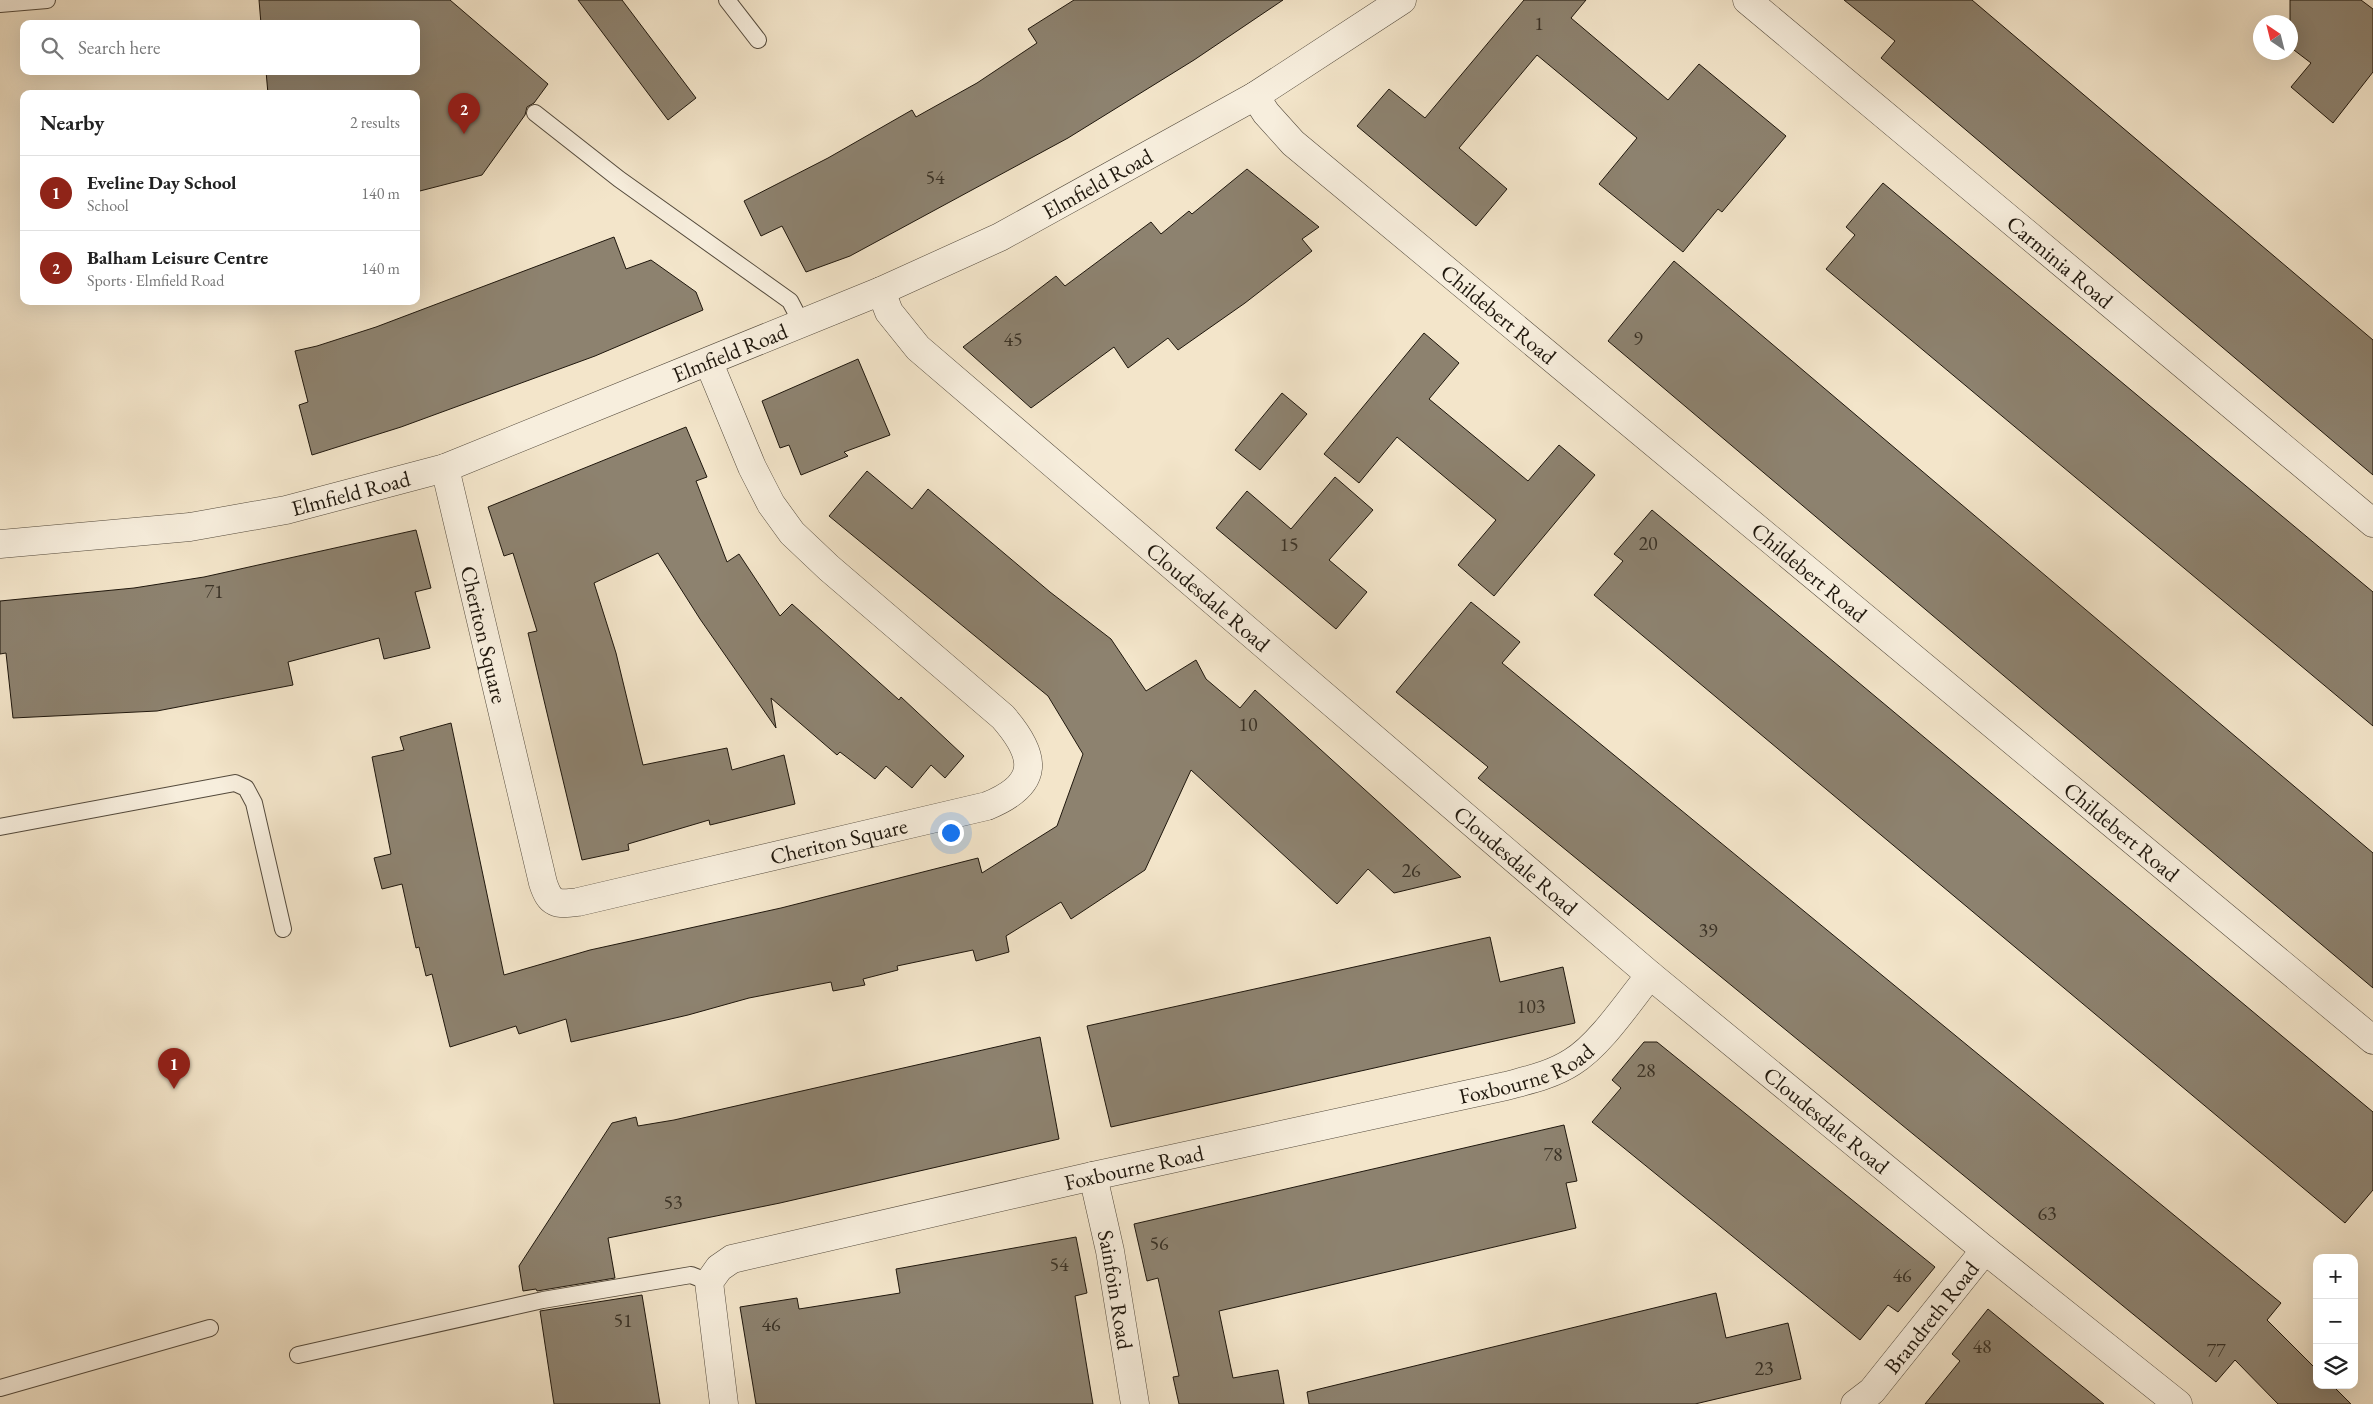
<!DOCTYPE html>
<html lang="en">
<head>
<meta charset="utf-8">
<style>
	:root { --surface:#fff; --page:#f2f2f2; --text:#222; --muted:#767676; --line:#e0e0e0; --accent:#8f2418 }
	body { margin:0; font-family:"EB Garamond",serif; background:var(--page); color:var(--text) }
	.controls { position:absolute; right:15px; bottom:15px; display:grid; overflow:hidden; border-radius:10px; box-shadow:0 5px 20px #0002 }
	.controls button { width:45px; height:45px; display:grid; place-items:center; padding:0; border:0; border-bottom:1px solid var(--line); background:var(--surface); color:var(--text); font:25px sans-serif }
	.compass { position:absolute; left:2253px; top:15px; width:45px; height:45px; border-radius:50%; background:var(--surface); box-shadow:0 5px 20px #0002; rotate:325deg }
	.you { position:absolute; left:950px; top:832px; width:18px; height:18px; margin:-12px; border:4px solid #fff; border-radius:50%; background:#1a73e8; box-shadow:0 0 0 8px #1a73e833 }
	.badge { display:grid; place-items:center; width:32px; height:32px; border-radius:50%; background:var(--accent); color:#fff; font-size:16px; font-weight:700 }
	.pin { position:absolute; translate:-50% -41px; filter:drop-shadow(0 1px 2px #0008) }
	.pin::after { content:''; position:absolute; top:26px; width:18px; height:15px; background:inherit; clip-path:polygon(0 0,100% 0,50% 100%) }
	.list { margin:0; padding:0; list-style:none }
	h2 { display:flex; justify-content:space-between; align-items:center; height:65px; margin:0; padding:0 20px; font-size:21px }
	h2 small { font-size:16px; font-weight:400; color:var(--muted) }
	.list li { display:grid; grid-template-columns:32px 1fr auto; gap:15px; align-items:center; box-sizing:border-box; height:75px; padding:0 20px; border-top:1px solid var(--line) }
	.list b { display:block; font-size:19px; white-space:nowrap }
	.list p { margin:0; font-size:16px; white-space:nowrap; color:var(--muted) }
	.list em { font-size:16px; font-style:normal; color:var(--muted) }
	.icon { flex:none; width:28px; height:28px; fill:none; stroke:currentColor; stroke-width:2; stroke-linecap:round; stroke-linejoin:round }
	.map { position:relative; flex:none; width:2373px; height:1404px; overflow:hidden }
	.search { position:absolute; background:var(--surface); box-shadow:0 5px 20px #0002; left:20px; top:20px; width:400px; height:55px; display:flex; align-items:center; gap:12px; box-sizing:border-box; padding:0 18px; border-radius:10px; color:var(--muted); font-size:19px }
	.panel { position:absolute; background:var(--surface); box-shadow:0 5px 20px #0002; left:20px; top:90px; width:400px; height:215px; border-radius:10px }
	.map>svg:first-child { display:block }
</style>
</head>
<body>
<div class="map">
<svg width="2373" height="1404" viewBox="0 0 2373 1404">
	<rect width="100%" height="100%" fill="#f3e5ca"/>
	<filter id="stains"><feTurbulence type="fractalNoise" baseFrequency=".004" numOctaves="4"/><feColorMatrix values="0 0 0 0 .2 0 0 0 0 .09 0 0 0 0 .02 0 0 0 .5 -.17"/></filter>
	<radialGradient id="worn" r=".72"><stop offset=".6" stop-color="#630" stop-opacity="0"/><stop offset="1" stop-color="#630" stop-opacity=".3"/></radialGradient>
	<path fill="#8d826f" stroke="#1f170d" d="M259,0H450L548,84L534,103L527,107L525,115L482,175L416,192V94H268L266,71H416V24H261Z
		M578,0H622L696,98L668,120Z
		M1074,0H1283L1194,60L1068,138L850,256L806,272L782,226L761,236L744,201L828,158L912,110L916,117L977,83L1037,43L1028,29Z
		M1524,0H1586L1571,18L1668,100L1699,64L1786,136L1722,212L1718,209L1683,252L1599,184L1637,138L1537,55L1459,148L1507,189L1476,226L1357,126L1389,89L1425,118Z
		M1844,0H1972L2373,340V475L1881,58L1895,41Z
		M2290,0H2361L2373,9V72L2333,123L2291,87L2311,63L2290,47Z
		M1247,169L1319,227L1302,239L1312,251L1245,303L1178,350L1168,338L1128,368L1114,347L1031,408L963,347L1056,276L1065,286L1151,222L1161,234L1189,211L1192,214Z
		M1883,183L2373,592V726L1826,269L1855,235L1846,227Z
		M614,237L626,269L651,260L696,292L703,310L595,356L401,427L312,455L299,405L308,402L295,351L317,346L376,327Z
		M1674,261L2373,853V988L1608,341Z
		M1424,333L1459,363L1429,399L1528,481L1559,445L1595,475L1494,596L1458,565L1496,520L1397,437L1359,483L1324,454Z
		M858,359L890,435L844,452L848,456L801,475L789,445L780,448L762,401Z
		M1282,393L1307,414L1260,470L1235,450Z
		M686,427L707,477L696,481L727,562L739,554L780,616L792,604L899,700L901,697L964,756L945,778L931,765L912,788L886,766L875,779L840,752L837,755L771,698L776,728L700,619L658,553L594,583L616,653L643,765L727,748L732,770L784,755L795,804L710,825L709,820L628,844L629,850L582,860L528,633L537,631L513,553L504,556L488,507Z
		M867,471L912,509L928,489L1050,592L1111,639L1146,691L1196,660L1206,679L1240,708L1255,690L1461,877L1394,893L1368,869L1337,904L1191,770L1145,870L1071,919L1061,902L1006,936L1009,952L976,961L973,950L897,966L898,970L863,979L865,985L833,991L831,982L800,988L749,998L688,1015L571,1042L566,1019L519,1034L516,1026L450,1047L432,974L426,976L419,947L416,948L402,884L382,889L374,858L391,854L372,757L404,750L400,737L451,723L504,975L590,950L781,908L978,858L982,873L1057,826L1083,754L1048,696L829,516Z
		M1335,477L1373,510L1329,560L1367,592L1336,629L1216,528L1247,491L1291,529Z
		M1652,510L2373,1112V1190L2345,1223L1594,595L1623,561L1614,554Z
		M416,530L431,588L415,592L430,648L384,659L379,638L288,662L293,685L157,711L13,718L6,653L0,654V601L134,588L204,577Z
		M1471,602L1520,642L1502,663L2281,1303L2267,1320L2317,1370V1385H2332L2351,1404H2278L2235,1360L2216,1382L1478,778L1488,767L1396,692Z
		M1490,937L1500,982L1563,967L1575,1023L1111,1127L1087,1026Z
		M1040,1037L1059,1139L780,1203L608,1238L615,1278L537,1291L536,1289L523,1291L519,1266L612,1123L636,1117L638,1126L674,1120Z
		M1644,1042H1657L1935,1267L1898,1312L1888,1305L1860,1340L1592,1122L1621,1088L1612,1080Z
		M1564,1125L1577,1181L1566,1183L1576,1228L1219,1311L1233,1378L1278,1370L1284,1404H1179L1173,1377L1179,1376L1158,1278L1147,1281L1134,1224Z
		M1076,1237L1087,1293L1075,1296L1093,1404H756L740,1307L797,1298L799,1309L900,1293L896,1269Z
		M1716,1293L1726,1338L1788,1323L1801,1379L1695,1404H1309L1307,1392Z
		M642,1295L660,1404H554L540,1311Z
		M1988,1309L2045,1356L2104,1404H1925L1960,1361L1952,1354Z"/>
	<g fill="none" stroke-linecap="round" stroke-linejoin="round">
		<g stroke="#544a3c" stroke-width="18">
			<path id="lane" d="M727,0L758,40
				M0,4L47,0
				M535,113L619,179L790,301L802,324
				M0,827L235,783L246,788L254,803L283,929
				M298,1355L543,1300L691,1275L709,1282
				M0,1388L210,1328"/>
		</g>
		<g stroke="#544a3c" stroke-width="29">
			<g id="street">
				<path id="s1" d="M1747,0L2373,523"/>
				<path id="s2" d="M1255,96L1266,113L1293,143L2373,1040"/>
				<path id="s3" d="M881,291L889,312L918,348L1650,975L1985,1250L2178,1404"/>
				<path id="s4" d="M445,468L543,883C550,904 556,905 578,902L987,806C1041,784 1037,756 1003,717L829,568L792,533L771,504L752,467L709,363"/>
				<path id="s5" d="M0,544L190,527L286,510L445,468L881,291L1000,237L1255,96L1402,0"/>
				<path id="s6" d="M1093,1176L1110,1251L1135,1404"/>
				<path id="s7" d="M724,1404L709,1282L719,1268L732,1259L1093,1176L1506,1086C1528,1080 1552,1075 1572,1062C1600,1045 1629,1001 1650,975"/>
				<path id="s8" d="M1855,1404L1872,1391L1985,1250"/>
			</g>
		</g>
		<use href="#lane" stroke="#f7eedd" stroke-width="16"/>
		<use href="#street" stroke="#f7eedd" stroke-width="28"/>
	</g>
	<g text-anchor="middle" stroke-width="4.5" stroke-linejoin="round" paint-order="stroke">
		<g font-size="20" fill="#3a3226">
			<text x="1539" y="30">1</text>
			<text x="935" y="184">54</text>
			<text x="1638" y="345">9</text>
			<text x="1013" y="346">45</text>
			<text x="1648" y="550">20</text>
			<text x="1289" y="551">15</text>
			<text x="214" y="598">71</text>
			<text x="1248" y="731">10</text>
			<text x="1411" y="877">26</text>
			<text x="1708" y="937">39</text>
			<text x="1531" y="1013">103</text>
			<text x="1646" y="1077">28</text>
			<text x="1553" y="1161">78</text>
			<text x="673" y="1209">53</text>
			<text x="2047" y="1220">63</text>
			<text x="1159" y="1250">56</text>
			<text x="1059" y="1271">54</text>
			<text x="1902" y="1282">46</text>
			<text x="623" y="1327">51</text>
			<text x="771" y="1331">46</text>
			<text x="1982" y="1353">48</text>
			<text x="2216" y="1357">77</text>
			<text x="1764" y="1375">23</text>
		</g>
		<g font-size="22" fill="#1f170d" stroke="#f7eedd">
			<text dy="8" stroke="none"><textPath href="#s5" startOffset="1165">Elmfield Road</textPath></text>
			<text dy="8" stroke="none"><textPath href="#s1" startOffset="408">Carminia Road</textPath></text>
			<text dy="8" stroke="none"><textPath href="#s2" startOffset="328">Childebert Road</textPath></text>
			<text dy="8" stroke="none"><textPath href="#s5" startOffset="760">Elmfield Road</textPath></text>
			<text dy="8" stroke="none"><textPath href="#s5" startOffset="355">Elmfield Road</textPath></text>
			<text dy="8" stroke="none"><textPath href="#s2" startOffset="732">Childebert Road</textPath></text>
			<text dy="8" stroke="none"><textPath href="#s3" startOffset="451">Cloudesdale Road</textPath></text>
			<text dy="8" stroke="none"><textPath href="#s4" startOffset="171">Cheriton Square</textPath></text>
			<text dy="8" stroke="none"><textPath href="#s2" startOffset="1138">Childebert Road</textPath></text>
			<text dy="8" stroke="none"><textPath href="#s4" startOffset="740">Cheriton Square</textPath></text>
			<text dy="8" stroke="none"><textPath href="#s3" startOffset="856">Cloudesdale Road</textPath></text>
			<text dy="8" stroke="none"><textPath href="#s7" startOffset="972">Foxbourne Road</textPath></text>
			<text dy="8" stroke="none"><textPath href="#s3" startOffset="1261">Cloudesdale Road</textPath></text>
			<text dy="8" stroke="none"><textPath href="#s7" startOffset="568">Foxbourne Road</textPath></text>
			<text dy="8" stroke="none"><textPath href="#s6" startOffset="116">Sainfoin Road</textPath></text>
			<text dy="8" stroke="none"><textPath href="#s8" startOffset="116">Brandreth Road</textPath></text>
		</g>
	</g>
	<rect width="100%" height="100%" filter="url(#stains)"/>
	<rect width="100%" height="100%" fill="url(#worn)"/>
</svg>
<div class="controls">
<button>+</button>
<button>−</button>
<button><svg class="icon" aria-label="layers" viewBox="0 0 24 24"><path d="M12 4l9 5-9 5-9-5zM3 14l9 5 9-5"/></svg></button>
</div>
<svg class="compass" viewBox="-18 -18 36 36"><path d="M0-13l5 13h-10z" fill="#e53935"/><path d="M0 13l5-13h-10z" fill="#767676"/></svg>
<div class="you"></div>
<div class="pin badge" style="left:174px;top:1089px">1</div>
<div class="pin badge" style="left:464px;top:134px">2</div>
<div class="search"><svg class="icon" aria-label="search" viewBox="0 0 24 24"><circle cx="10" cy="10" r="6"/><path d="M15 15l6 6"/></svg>Search here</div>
<section class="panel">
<h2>Nearby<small>2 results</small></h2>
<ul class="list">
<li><span class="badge">1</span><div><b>Eveline Day School</b><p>School</p></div><em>140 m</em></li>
<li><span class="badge">2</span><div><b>Balham Leisure Centre</b><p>Sports · Elmfield Road</p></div><em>140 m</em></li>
</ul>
</section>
</div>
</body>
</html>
